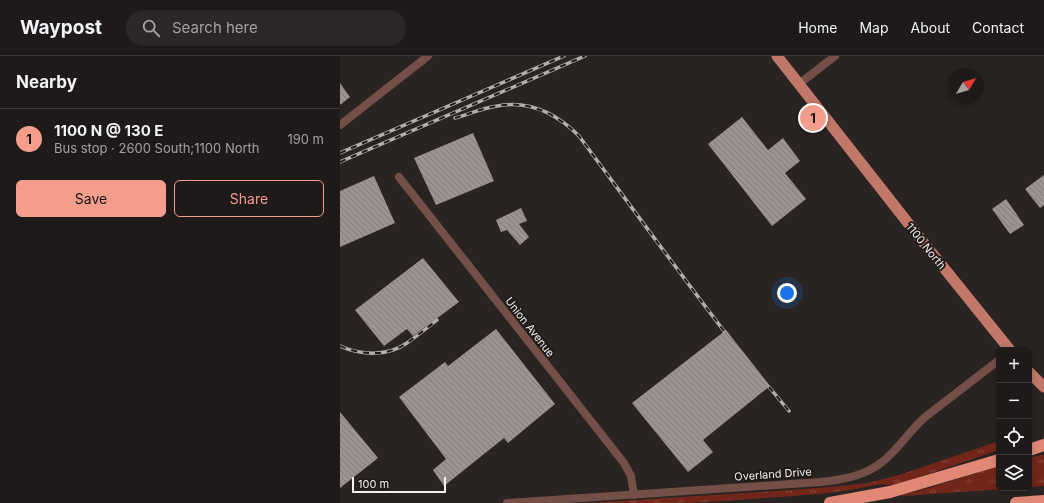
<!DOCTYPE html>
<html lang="en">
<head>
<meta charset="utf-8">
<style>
	:root { --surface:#1f1a1a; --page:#2c2727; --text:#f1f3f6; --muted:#a1a1a2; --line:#3c3839; --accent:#f49d8c }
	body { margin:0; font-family:Inter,sans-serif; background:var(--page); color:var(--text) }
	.controls { position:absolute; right:12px; bottom:12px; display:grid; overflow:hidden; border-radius:6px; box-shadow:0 2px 6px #0003 }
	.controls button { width:36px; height:36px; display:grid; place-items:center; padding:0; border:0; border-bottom:1px solid var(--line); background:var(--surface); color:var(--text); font:20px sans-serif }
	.compass { position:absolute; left:608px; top:12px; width:36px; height:36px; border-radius:50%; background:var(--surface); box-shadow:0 2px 6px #0003; rotate:52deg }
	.scale { position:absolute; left:12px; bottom:10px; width:94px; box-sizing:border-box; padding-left:4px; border:2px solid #f4f0ef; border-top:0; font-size:11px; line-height:14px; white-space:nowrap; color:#f4f0ef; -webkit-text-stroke:3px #1f1a18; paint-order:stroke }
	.you { position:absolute; left:447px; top:237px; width:14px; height:14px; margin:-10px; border:3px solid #fff; border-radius:50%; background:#1a73e8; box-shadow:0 0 0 6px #1a73e833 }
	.badge { display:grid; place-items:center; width:26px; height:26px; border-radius:50%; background:var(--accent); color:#111; font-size:13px; font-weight:700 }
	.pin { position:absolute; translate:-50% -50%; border:2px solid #fff; box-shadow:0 1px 4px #0006 }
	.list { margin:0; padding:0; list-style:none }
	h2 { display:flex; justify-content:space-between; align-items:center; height:52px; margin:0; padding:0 16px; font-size:17px }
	h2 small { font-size:13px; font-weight:400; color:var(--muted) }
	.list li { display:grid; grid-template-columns:26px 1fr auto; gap:12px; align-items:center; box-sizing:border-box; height:60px; padding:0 16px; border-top:1px solid var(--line) }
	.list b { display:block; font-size:15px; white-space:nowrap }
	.list p { margin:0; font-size:13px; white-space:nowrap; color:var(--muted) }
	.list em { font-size:13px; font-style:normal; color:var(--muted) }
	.actions { display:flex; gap:8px; padding:12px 16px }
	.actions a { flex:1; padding:9px 0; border:1px solid var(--accent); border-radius:6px; text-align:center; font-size:14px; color:var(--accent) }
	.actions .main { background:var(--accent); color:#111 }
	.icon { flex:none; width:22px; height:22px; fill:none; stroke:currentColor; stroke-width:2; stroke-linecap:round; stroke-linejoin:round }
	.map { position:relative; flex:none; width:704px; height:447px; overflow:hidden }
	header { display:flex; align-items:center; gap:24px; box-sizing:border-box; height:56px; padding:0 20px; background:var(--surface); border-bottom:1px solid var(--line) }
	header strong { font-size:19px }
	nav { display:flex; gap:22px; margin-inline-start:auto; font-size:14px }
	.search { width:280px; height:36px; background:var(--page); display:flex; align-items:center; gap:10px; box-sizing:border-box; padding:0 14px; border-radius:22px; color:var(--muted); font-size:15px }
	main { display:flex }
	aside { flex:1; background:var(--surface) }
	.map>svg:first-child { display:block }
</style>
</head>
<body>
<header>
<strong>Waypost</strong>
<div class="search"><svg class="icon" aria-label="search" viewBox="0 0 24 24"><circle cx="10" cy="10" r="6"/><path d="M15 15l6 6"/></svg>Search here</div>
<nav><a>Home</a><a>Map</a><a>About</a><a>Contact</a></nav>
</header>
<main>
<aside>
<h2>Nearby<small></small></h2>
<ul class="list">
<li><span class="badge">1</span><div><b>1100 N @ 130 E</b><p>Bus stop · 2600 South;1100 North</p></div><em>190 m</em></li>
</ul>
<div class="actions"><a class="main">Save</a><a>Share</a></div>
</aside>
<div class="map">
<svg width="704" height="447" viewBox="0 0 704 447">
	<defs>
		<pattern id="grass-tufts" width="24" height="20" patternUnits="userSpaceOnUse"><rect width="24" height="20" fill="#722619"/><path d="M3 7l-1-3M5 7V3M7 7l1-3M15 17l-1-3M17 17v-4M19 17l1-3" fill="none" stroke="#87463b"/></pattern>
		<pattern id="building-back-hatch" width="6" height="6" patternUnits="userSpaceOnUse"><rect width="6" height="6" fill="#9b9392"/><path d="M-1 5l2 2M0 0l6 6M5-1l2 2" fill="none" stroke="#827c7c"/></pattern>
	</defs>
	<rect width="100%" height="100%" fill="#292322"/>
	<path fill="url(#grass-tufts)" d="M659,385V394L556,429H546L542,428L504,435L479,438L397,444L349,447H248L451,434L490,431L528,427L559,419Z
		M700,399H704V430L689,431V402Z
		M659,410V432H679L563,440L562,439L592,431Z"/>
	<path fill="url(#building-back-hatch)" d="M0,27L10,41L0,49Z
		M402,61L428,94L443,82L460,105L445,117L466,143L432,170L368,88Z
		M133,77L154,125L96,149L74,102Z
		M704,119V149L700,152L685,133Z
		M34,120L55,167L0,191V135Z
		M666,143L684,169L670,178L652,153Z
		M181,152L187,165L179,168L189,181L180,189L167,174L161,176L156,164Z
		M83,202L119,246L73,280L67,273L44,290L15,254Z
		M156,273L215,348L168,387L164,382L104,430L93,414L106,403L59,341L105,306L108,310Z
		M386,274L430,330L363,384L373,396L348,416L292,347Z
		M0,356L38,402L0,432Z"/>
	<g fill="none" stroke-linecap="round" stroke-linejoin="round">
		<path stroke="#734f48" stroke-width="8" d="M459,28L495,0
			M0,69L88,0
			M59,121L284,407L291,420L294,439
			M167,447L481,426C509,423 533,418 552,397C563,386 572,373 584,362L659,304"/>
		<path stroke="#c17869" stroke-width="11" d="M437,0L579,181L670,294
			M689,316L704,331"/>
		<path stroke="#e08776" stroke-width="12" d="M689,394L704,389
			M490,447L550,436L659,404
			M676,447L704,445"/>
		<g stroke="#b3aead" stroke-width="3.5">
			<path id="rail" d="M115,62C129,58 143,52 157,50C189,44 217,58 239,80C287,145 335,211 384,275
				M0,97L224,0
				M0,106L245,0
				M0,290C21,299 47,301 67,287C77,280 87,272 97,264
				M429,331L449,355"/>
		</g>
		<use href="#rail" stroke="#1f1a18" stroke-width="2" stroke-dasharray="6" stroke-linecap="butt"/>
	</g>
	<g text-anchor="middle" stroke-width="4" stroke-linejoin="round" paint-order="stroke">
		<g font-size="11" fill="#f4f0ef" stroke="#1f1a18">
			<text transform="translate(586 190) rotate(51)" y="4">1100 North</text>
			<text transform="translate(190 271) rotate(52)" y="4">Union Avenue</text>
			<text transform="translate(433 418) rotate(-4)" y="4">Overland Drive</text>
		</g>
	</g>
</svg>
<div class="controls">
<button>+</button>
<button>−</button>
<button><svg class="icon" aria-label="locate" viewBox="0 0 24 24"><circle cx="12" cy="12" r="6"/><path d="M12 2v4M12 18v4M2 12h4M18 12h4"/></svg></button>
<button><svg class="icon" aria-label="layers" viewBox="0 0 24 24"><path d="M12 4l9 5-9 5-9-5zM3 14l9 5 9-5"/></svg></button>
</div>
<svg class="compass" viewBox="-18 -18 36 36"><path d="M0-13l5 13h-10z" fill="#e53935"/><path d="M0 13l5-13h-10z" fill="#a1a1a2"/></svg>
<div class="scale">100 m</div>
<div class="you"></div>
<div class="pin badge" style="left:473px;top:62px">1</div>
</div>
</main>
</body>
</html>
